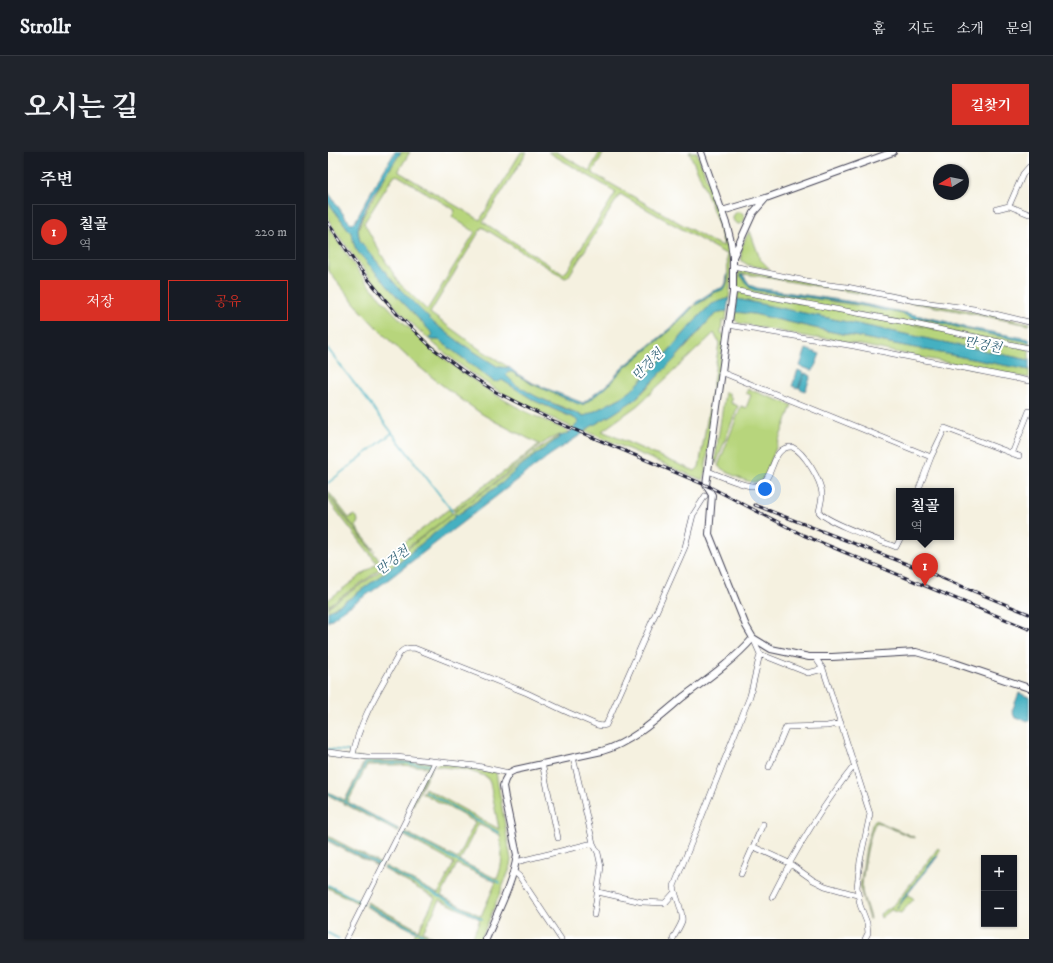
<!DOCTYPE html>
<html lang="ko">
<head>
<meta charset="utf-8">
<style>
	:root { --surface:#171b24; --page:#20242c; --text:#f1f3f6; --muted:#9ea1a6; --line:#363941; --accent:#d93025 }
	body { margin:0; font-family:"IM FELL DW Pica","Noto Serif KR",serif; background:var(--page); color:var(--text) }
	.controls { position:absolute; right:12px; bottom:12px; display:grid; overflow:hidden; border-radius:0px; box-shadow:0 1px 3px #0004 }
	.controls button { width:36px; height:36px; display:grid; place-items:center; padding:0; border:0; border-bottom:1px solid var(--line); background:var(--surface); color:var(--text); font:20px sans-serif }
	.compass { position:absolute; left:605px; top:12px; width:36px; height:36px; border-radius:50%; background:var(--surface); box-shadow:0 1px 3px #0004; rotate:260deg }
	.you { position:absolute; left:437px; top:337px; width:14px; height:14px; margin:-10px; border:3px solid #fff; border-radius:50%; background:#1a73e8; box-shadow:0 0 0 6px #1a73e833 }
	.badge { display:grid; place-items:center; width:26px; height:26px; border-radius:50%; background:var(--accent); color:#fff; font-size:13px; font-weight:700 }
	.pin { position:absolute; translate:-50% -33px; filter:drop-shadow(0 1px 2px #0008) }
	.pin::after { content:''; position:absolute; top:21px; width:14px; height:12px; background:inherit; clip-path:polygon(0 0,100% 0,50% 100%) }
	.popup { position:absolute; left:568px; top:336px; width:58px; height:52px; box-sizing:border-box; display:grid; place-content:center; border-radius:0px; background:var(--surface); filter:drop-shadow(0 1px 3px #0005); font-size:13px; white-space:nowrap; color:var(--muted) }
	.popup b { font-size:15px; color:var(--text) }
	.popup::after { content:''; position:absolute; left:50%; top:100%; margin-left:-8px; border:8px solid transparent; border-top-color:var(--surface) }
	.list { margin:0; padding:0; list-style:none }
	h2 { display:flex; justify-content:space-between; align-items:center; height:52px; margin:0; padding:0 16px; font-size:17px }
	h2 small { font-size:13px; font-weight:400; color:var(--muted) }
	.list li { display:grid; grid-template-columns:26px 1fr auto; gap:12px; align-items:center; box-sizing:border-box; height:56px; margin:0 8px 8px; padding:0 8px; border:1px solid var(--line); border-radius:0px }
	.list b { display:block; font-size:15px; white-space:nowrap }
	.list p { margin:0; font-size:13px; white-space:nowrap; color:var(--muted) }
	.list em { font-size:13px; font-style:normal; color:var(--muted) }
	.actions { display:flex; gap:8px; padding:12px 16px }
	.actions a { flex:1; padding:9px 0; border:1px solid var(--accent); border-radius:0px; text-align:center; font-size:14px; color:var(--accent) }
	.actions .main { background:var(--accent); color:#fff }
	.map { position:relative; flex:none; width:701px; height:787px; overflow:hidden; border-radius:0px }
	header { display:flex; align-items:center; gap:24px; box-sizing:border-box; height:56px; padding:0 20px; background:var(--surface); border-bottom:1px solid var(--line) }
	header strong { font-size:19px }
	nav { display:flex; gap:22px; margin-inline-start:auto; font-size:14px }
	.intro { display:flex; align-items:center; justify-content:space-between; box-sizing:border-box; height:96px; padding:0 24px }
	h1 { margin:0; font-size:28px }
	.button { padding:10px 18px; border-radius:0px; background:var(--accent); color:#fff; font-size:14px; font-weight:700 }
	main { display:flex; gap:24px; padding:0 24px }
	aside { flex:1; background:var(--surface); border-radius:0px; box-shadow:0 1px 3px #0004 }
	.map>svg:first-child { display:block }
</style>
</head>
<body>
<header>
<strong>Strollr</strong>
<nav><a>홈</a><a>지도</a><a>소개</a><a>문의</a></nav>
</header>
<div class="intro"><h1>오시는 길</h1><a class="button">길찾기</a></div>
<main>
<aside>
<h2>주변<small></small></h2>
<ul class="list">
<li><span class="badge">1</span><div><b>칠골</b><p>역</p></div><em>220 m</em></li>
</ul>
<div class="actions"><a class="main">저장</a><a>공유</a></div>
</aside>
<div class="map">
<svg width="701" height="787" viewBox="0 0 701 787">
	<rect width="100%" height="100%" fill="#fff"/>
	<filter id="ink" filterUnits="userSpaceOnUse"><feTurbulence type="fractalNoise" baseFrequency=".025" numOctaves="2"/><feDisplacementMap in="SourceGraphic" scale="8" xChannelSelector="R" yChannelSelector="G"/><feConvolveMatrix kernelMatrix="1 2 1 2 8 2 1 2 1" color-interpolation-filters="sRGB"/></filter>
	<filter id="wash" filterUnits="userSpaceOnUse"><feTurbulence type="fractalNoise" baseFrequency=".012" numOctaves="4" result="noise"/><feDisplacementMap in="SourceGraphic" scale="16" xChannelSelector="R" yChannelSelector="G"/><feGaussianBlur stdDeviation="0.9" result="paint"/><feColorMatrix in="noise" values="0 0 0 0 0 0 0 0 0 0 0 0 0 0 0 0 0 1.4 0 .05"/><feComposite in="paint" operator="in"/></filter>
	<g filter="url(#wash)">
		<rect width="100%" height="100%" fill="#f5f1e0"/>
		<path fill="#b7d57c" stroke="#6c7c5c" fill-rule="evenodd" d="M73,0H82L71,18V20L152,68L193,0H199L155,70L235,122L239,119L288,40L220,0H229L261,19L272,0H276L264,21L383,89L396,94L391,74L374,29L361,0H369L398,79L402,99L403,129L401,146L384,153L374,161L330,211L303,239L294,245L257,264L209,245L188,233L178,223L180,220H184L204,232L251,252H256L279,235L294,218L344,177L365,155H364L377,148L387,140L394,138L400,131L399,101H396L292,42L242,122L240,125L237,126L154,75L102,161L150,196L182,216L170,215L134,192L107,172L68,133L32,89L30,78L35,64L58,23ZM69,23L127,58L124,65L147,80L99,158L72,132L53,102L36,71L65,25Z
			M0,50L23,81L27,95L30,100L64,139L103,180L105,182L103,187L105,188H111L165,229L174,228L207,249L250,268L251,270L245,276C220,264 193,252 169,238C114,204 67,160 29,108C24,102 1,72 0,66C0,61 0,55 0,50Z
			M405 66a6 6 0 1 1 12 0a6 6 0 1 1-12 0Z
			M0,74C10,89 20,105 31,120C73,175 126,219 187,254C205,264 224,271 242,280L234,284L232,283C216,287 199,305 186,315C168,330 146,347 126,359L124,357L191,309L211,292C192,282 172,273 154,262C105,228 58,191 20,143C16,138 2,122 0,117C0,111 0,82 0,74Z
			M422,79L432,107L442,117L420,113L414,109C411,101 416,86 422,79Z
			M412,118L636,158L701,171V173C609,154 517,139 424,123L414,122L412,124L415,125L422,136L431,139L500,148C506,151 514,150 521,152C542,155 570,158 588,167L591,166L613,170L636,177L701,190V195L409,138L410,121Z
			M409,140L553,166L701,197V208L409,147Z
			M399,159L398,168L394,169L393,181L397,183L376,327L374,328L362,323L262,281L257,280L262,275L285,262L311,244L359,194L383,166L391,160ZM386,181L391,191L381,257L371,315L367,319L333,305L274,279L310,253Z
			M407,160L426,162L499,179L701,218V226L670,221L498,186H486L410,171L406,167Z
			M420,237L464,253L438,322C436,326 433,329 429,330C420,332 397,320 390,314L413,254L418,256L423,243L418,241Z
			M397,240L401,241V244L404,246L403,251L410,254L388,312L387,307Z
			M231,284L232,285L194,313L174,331L129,363L128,362L127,365L63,416L24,445L0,460V455L44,425L125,361L172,328L211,297Z
			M0,339L21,366L26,363L29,365L30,369L28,374L30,378L47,399L41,394L0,342Z
			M0,344L52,409V416L43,424L0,454V448L49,411L0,348Z
			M121,357L124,361L121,364L54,415V407Z
			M0,602L47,608L99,610L104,611L105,613L85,653L84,651L91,638L89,636L99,615L72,613H39L20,650L72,678L18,650L38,611H75L102,613L92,637L103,613L75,610H37L17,650L0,640L17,648L36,610L33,608L0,604Z
			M110,611L146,616L153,619L168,620L183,708L181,719L153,787H144L152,767L112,748L95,780L108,787H105L39,752V750L91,778L107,746L56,717V716L155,767L57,716V714L110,742L126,711L73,682L74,681L172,731L74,680L75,679L130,707L147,670L94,641L95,639L171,681V680L96,638L97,636L171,677L162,631L159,625L154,623L139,618L107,614ZM150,672L172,683C174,702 176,709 169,727L132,709ZM129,712L168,730L153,764L113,744Z
			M0,642L71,679L69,680L0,643Z
			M547,668L586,685V686L548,670C541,680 533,727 534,740C536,749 540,758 542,767H541L532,736L538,696L544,673Z
			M0,684L53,712L56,706L58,705L54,714L0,686Z
			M0,688L53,715V716L7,693L0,689Z
			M610,696L612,698L609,703L571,752L569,757L580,742L586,747L573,761L563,758L553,766L552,762L567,752Z
			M0,734L35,751L34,753L0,736Z
			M38,753L102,787H99L91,783L89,787H85L88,780L37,754Z"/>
		<path fill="#44b0c1" stroke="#33697e" d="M67,0H73C62,17 32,59 30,77C30,81 31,85 32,89L68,133L107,172L134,192L170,215L182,216L188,221L202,230L255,251L281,231L294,216L342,177L363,155H365L344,177L294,218L279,235L256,252L254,253L248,251L204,232L184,220H180L178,223L188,233L209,245L247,261H251L255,264L259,263L294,245L303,239L330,211L374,161L384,152L401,146L399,159L391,160L383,166L344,210L306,248L285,262L262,275L254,282L222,303L57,430C39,444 18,455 0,470V460L24,445L63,416L127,365V362L130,363L174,331L194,313L232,285L231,283L234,284L242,280L251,270L246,266L207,249L174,228L170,230L165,229L111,188H105L102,187L105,182L103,180L64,139L30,100L27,95L23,81L0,50V40L18,66L23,71L27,70L44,38Z
			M399,122H400L398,135L394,138L385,141L368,153L367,151L385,139L396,135L398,131Z
			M412,122L415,123L422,133L429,136L526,150L616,169L636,175L701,187V190L636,177L599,167L591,166L586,167L575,162L526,152L426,138C419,135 416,127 412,122Z
			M409,147L701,208V218L500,179L426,162L407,160Z
			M478,197L492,202L485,219L472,214Z
			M470,218L476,221L470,236L464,234Z
			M477,221L483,224L477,239L471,236Z
			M691,541L701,545V569L687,566L684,559Z
			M609,703L610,704C597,722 581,738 569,757L573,748Z"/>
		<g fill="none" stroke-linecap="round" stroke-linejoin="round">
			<path stroke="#44b0c1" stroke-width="1.5" d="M0,197L124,359
				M0,331L64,281
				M0,597L20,599
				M97,639L171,681
				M0,641L70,678
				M17,651L38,611H75L103,613L101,616
				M75,681L172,731
				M0,687L53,714
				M57,716L154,767
				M0,733L35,751
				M39,753L103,787
				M0,781L11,787"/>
		</g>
	</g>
	<g filter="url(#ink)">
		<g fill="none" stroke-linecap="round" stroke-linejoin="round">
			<g stroke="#424154" stroke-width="6">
				<path id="minor" d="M681,54L695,22L701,15
					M669,57L681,54L701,62
					M405,114L493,132L519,135L587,149L646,157L701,170
					M405,138L572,169L701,196
					M400,173L526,194L701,229
					M393,220L603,305
					M684,302L701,259
					M380,319C391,323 414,334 425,334C449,333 440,294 464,295C476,300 493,328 494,342C494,348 492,354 491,360C500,371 553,389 568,395L573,385
					M590,339L603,305L617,276L691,304
					M425,486L432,502L480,521L495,517
					M487,505L495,517L501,535L542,662L532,709L529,735L532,753L539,771L540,781L537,787
					M0,600L39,605H68L149,614L181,621
					M25,603C31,568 53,535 70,504C74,497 78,496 86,496L199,541L239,560L269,573L274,574L278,573L357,395L365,363L377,344
					M214,611L230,686
					M441,615L458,575L499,574L513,571
					M265,691L270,701L273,715L266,763
					M426,695L461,711L485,728L497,734L529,743
					M188,710L265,691L245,605
					M185,719L191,724L233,787
					M413,722L435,672
					M270,740L314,750L337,751L346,741
					M444,745C467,699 494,654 526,614
					M18,787L107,610
					M345,787C347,782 352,775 354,769C356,761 347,744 346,734L422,544L432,502"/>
			</g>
			<g stroke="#424154" stroke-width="8">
				<path id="tertiary" d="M373,0L399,74L403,90L405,105V141L378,333L384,343L381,382L418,474L425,486L443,497L481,505H504L588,500L627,511L701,536
					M394,59L438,46L565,0
					M405,105L425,61L438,46
					M158,787C169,761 185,731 189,703L177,646L175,634L177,628L181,621L187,618L274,599C305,590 331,565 355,545C379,527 405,509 425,486"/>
			</g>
			<use href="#minor" stroke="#fff" stroke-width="5"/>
			<use href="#tertiary" stroke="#fff" stroke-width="6"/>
			<g stroke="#22223b" stroke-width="3">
				<path id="rail" d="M0,71L31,116L69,162L103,195L134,218L168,240L226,269L382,335L475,383L701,477
					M427,353L602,421L701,462"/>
			</g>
			<use href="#rail" stroke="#fff" stroke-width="1.5" stroke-dasharray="4.5" stroke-linecap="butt"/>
		</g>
	</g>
	<g text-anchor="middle" stroke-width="4" stroke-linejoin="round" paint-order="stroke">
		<g font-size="13" font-style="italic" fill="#316277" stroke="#fff">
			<text transform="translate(655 192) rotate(11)" y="5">만겅천</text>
			<text transform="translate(319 212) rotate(-46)" y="5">만겅천</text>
			<text transform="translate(64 408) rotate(-38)" y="5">만겅천</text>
		</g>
	</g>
</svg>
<div class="controls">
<button>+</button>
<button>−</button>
</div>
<svg class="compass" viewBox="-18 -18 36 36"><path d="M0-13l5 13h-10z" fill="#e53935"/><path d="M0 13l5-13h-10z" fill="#9ea1a6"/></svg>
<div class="you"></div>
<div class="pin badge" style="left:597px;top:434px">1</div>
<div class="popup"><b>칠골</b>역</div>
</div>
</main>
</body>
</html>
